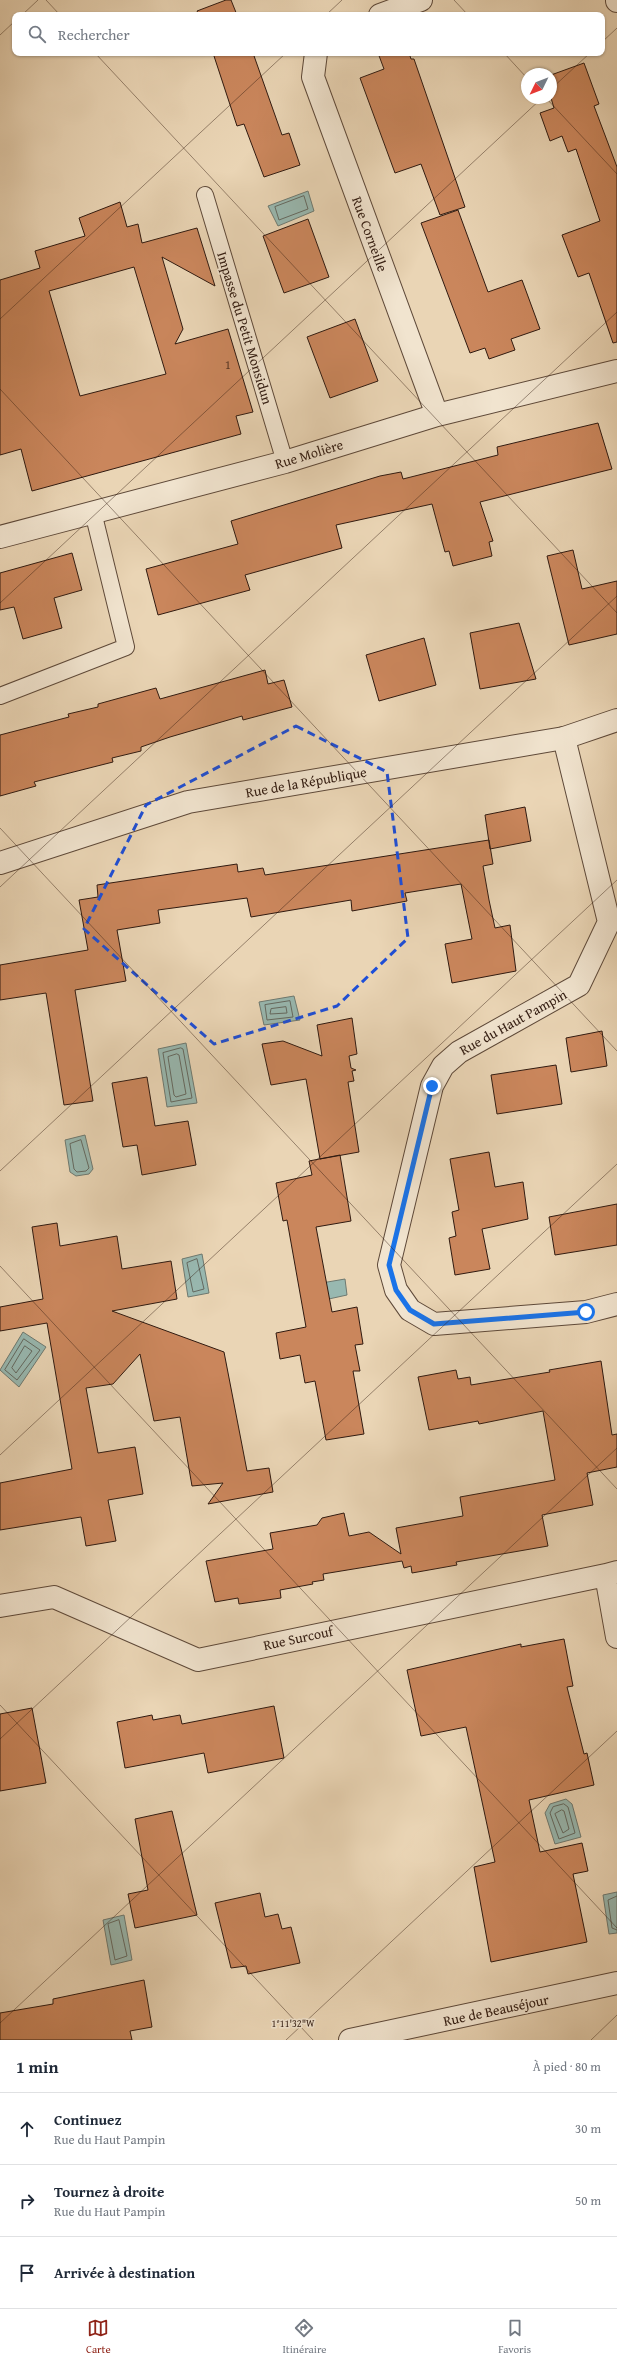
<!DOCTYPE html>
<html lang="fr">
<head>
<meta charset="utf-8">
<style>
	:root { --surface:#fff; --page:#f2f2f3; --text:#1f2937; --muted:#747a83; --line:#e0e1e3; --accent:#8f2418 }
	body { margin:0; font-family:"Gentium Book Plus",serif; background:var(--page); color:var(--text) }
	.compass { position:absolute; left:521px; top:68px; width:36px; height:36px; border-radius:50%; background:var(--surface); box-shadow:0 1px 3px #0004; rotate:227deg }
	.stop { position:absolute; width:12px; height:12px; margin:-9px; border:3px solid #1a73e8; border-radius:50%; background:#fff }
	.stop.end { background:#1a73e8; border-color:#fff; box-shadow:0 1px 4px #0008 }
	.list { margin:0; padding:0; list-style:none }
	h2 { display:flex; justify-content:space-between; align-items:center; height:52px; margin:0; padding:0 16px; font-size:17px }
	h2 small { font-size:13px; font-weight:400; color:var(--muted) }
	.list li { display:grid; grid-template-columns:26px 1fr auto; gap:12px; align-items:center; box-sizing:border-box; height:72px; padding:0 16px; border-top:1px solid var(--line) }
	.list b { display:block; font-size:15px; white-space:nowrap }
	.list p { margin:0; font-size:13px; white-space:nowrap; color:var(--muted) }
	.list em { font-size:13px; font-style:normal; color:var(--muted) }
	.icon { flex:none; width:22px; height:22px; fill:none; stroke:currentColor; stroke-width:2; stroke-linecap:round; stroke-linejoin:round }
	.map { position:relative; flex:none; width:617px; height:2040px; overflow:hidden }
	.search { position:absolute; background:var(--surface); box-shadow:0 1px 3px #0004; left:12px; right:12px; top:12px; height:44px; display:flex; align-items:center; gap:10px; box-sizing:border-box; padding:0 14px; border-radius:8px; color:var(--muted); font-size:15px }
	.sheet { height:268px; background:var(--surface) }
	nav { display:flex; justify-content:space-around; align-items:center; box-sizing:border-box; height:56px; border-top:1px solid var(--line); background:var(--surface); font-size:11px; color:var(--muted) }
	nav a { display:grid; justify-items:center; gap:2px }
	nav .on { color:var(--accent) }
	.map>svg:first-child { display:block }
</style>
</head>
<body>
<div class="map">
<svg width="617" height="2040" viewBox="0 0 617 2040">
	<rect width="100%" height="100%" fill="#ead5b5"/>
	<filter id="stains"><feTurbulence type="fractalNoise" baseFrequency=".005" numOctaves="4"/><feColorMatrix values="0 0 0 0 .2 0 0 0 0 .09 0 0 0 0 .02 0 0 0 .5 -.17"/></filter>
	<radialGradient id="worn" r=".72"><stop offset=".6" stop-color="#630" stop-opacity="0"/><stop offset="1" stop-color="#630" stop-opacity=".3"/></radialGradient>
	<path fill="#98b8b0" stroke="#6e7970" d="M308,191L314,211L278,226L268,206Z
		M294,996L300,1020L264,1025L259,1002Z
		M186,1043L197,1103L167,1107L158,1049Z
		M85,1135L93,1169L89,1174L76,1176L70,1172L65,1140Z
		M202,1254L209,1293L188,1297L182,1259Z
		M345,1279L347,1295L315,1302L310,1285Z
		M23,1332L46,1347L19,1387L0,1370Z
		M566,1799L572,1804L581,1837L555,1844L545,1813L550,1804Z
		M617,1892V1933L609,1934L603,1895Z
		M124,1915L132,1960L111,1965L103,1920Z"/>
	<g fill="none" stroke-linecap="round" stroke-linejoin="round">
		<path stroke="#646960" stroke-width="1" d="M304,196L308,209L279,220L275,207Z
			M290,1001L293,1017L267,1020L265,1005Z
			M286,1007L287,1013L270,1014L271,1009Z
			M181,1048L183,1049L192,1098L171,1102L163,1053Z
			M177,1054L179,1055L186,1094L176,1097L174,1095L168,1057Z
			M81,1140L89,1168L86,1171L77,1172L74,1169L70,1144Z
			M197,1259L204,1289L193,1292L187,1263Z
			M24,1339L40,1350L17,1380L5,1370Z
			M25,1346L32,1351L16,1373L12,1368Z
			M564,1804L568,1807L575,1833L559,1839L550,1813L553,1807Z
			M562,1810L564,1811L569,1829L563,1833L555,1814Z
			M617,1896L608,1900L612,1928L617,1930
			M119,1920L127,1956L115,1960L108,1924Z"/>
	</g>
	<path fill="#ca865c" stroke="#301a10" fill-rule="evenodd" d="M226,0H231L237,15H199L197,11Z
		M213,53H253L282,135L289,133L300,165L264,177L244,124L237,126Z
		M378,53H409L411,59H414L465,207L440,215L421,164L395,173L360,78L384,69Z
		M584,63L599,104L594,106L617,167V342L613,343L589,273L578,277L562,235L600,221L576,149L568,152L562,136L550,141L540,113L554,108L551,98V75Z
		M120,202L127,227L138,224L142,243L197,228L215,286L162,257L183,329L175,344L228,329L253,412L236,416L241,434L32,491L21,449L0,455V280L40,268L35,251L85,236L79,218ZM134,267L166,374L80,396L49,291Z
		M458,210L488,292L522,280L540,329L511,339L515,350L489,359L485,348L470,353L421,223Z
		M308,219L329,277L284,293L263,236Z
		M355,319L378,381L330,398L307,337Z
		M598,423L612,469L480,502L493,541L489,542L492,556L453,566L449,551L445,552L432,504L336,525L342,548L245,575L250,590L158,615L146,569L238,544L231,521L380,476L401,472L403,479L498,455L497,447Z
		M573,550L582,589L617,581V634L569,645L547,556Z
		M72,553L82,590L54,598L62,628L23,639L14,607L0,610V573Z
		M519,623L536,679L480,689L470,633Z
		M424,638L436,685L379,701L366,655Z
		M265,670L268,684L284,680L292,707L243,720L242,716L170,737L141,747V751L112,758L113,762L34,782L36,786L0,796V735L69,717L68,714L98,707V704L156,688L160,699Z
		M525,807L531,841L490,849L485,815Z
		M489,840L493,864L483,866L489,900L495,928L510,925L516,971L452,983L445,944L472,939L461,884L405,893L407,901L352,911L351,900L251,917L247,898L158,910L160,923L117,930L126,981L75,990L93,1101L64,1105L46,993L0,1000V965L88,950L79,900L98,897L97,885L237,864L238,872L263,868L265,875Z
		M352,1018L357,1054L349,1056L351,1068L356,1070L352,1071L354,1081L348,1082L359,1152L320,1159L306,1079L271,1085L262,1044L283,1041L322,1056L317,1025Z
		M602,1031L607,1066L571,1072L566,1038Z
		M556,1065L562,1104L497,1114L491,1075Z
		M147,1077L155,1126L188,1121L196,1165L142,1175L137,1145L123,1147L112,1083Z
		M489,1152L495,1187L523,1182L528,1219L482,1229L490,1269L455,1275L449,1238L456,1236L452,1212L459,1210L450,1159Z
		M340,1155L351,1221L316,1227L332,1312L357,1307L363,1344L355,1345L360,1371H353L364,1434L326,1440L315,1381L305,1383L300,1355L280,1359L276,1333L306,1327L287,1220L283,1221L276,1183L312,1175L309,1161Z
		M617,1204V1245L555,1255L549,1217Z
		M57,1223L60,1246L117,1236L122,1269L171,1261L177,1299L112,1311L224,1352L247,1471L269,1468L273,1492L208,1504L223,1483L192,1486L180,1417L154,1421L140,1354L113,1384L86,1388L98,1453L135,1447L143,1494L108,1500L116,1541L86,1546L81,1517L0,1530V1483L72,1469L47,1323L0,1331V1307L43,1299L32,1227Z
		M601,1361L612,1435L617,1434V1467L587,1473L593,1505L542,1515L548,1546L456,1562L457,1565L412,1573L411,1566L404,1568L402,1561L323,1574L324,1580L312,1582L313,1584L280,1590L281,1598L239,1604L238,1598L215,1602L206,1561L273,1549L270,1533L317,1525L322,1518L344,1513L349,1536L369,1532L401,1554L396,1528L463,1516L460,1497L555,1480L543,1411L479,1424L478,1421L429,1430L418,1377L456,1370L458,1379L470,1377L471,1385L550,1372L549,1370Z
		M564,1639L573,1686L567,1687L584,1754L587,1753L594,1785L529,1800L540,1852L582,1843L588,1871L573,1874L587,1942L491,1962L474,1867L495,1862L466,1727L421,1736L407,1670L521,1644V1647Z
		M274,1706L284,1758L208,1773L204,1753L125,1768L117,1722L152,1715L153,1720L180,1715L182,1724Z
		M32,1708L46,1783L0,1791V1714Z
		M172,1811L197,1915L135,1928L128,1894L148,1890L135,1819Z
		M260,1893L265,1917L278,1914L282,1929L291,1927L300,1963L248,1974L246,1966L231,1968L215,1903Z
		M144,1980L152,2027L130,2031L132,2040H0V2013L53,2004V1999Z"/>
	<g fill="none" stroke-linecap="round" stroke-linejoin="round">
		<g stroke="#5e4939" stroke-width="18">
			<path id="service" d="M205,195L285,462
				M0,696L126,647L93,512"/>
		</g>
		<g stroke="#5e4939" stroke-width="24">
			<path id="minor" d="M617,0V1
				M380,15L421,0
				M316,53L313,77L437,415
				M0,537L285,462L437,415L617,371
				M564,738L609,922L579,985L459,1052L443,1066L432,1086L389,1265L396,1290L410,1310L434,1324L586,1312L617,1304
				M617,1572L606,1575L617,1637
				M0,1606L54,1597L198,1660L606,1575
				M350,2040L617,1983"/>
		</g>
		<g stroke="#5e4939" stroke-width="24">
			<path id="tertiary" d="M0,863L188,802L564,738L617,720"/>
		</g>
		<use href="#service" stroke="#f1e4cf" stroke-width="16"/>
		<use href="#minor" stroke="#f1e4cf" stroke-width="22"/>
		<use href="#tertiary" stroke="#f1e4cf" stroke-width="22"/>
	</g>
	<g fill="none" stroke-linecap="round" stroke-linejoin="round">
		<path stroke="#1a73e8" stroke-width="5" d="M432,1086L389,1265L396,1290L410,1310L434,1324L586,1312"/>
	</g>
	<path fill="none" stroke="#1d4ed8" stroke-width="3" stroke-dasharray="8 5" stroke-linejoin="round" d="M296,726L387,772L408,938L337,1006L214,1044L84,929L146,805Z"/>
	<path fill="none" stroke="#301a10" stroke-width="1" stroke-opacity="0.45" d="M46,0L60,15M454,0L468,15M22,15L38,0M326,15L342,0M0,35L15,21M602,42L617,28M95,53L617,613M504,53L527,78M551,89L590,53M546,98L617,174M0,319L286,53M0,389L617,1051M0,603L542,98M0,828L617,1489M0,887L617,312M0,1171L617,596M0,1266L617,1928M0,1455L617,880M0,1705L313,2040M0,1739L617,1164M0,2023L617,1448M286,2040L617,1731M591,2040L617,2015"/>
	<g text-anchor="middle" stroke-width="3" stroke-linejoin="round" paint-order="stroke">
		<g font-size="12" fill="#563523">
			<text x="228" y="369">1</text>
		</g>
		<g font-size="14" fill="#301a10" stroke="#f1e4cf">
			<text transform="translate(370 234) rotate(70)" y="5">Rue Corneille</text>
			<text transform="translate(245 328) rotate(73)" y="5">Impasse du Petit Monsidun</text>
			<text transform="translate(309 454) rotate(-17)" y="5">Rue Molière</text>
			<text transform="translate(306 782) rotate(-10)" y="5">Rue de la République</text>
			<text transform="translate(513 1022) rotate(-29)" y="5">Rue du Haut Pampin</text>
			<text transform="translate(298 1638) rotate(-12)" y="5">Rue Surcouf</text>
			<text transform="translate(496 2010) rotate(-12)" y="5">Rue de Beauséjour</text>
		</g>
	</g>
	<g font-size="10" text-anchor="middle" fill="#301a10" stroke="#f1e4cf" stroke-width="3" stroke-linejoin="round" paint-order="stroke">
		<text x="293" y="2027">1°11'32"W</text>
	</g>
	<rect width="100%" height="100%" filter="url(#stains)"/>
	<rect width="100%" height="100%" fill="url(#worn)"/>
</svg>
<svg class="compass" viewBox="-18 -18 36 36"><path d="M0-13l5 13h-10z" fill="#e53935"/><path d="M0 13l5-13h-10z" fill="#747a83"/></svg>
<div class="stop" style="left:586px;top:1312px"></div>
<div class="stop end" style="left:432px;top:1086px"></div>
<div class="search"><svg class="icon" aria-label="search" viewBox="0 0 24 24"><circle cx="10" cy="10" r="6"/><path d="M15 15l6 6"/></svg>Rechercher</div>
</div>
<section class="sheet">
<h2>1 min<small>À pied · 80 m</small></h2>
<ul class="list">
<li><svg class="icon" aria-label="ahead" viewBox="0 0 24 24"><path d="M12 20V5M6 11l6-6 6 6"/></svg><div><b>Continuez</b><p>Rue du Haut Pampin</p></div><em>30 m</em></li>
<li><svg class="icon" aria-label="right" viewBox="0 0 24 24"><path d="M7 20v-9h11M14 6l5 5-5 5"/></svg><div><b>Tournez à droite</b><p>Rue du Haut Pampin</p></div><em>50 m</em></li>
<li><svg class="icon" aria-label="arrive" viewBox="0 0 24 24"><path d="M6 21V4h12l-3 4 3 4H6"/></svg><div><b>Arrivée à destination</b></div></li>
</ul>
</section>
<nav>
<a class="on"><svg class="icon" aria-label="map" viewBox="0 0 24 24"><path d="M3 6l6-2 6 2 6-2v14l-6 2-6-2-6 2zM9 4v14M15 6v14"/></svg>Carte</a>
<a><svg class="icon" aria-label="directions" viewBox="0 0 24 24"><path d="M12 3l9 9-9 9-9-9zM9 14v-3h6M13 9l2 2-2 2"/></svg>Itinéraire</a>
<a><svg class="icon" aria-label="saved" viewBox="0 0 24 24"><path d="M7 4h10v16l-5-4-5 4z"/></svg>Favoris</a>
</nav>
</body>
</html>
